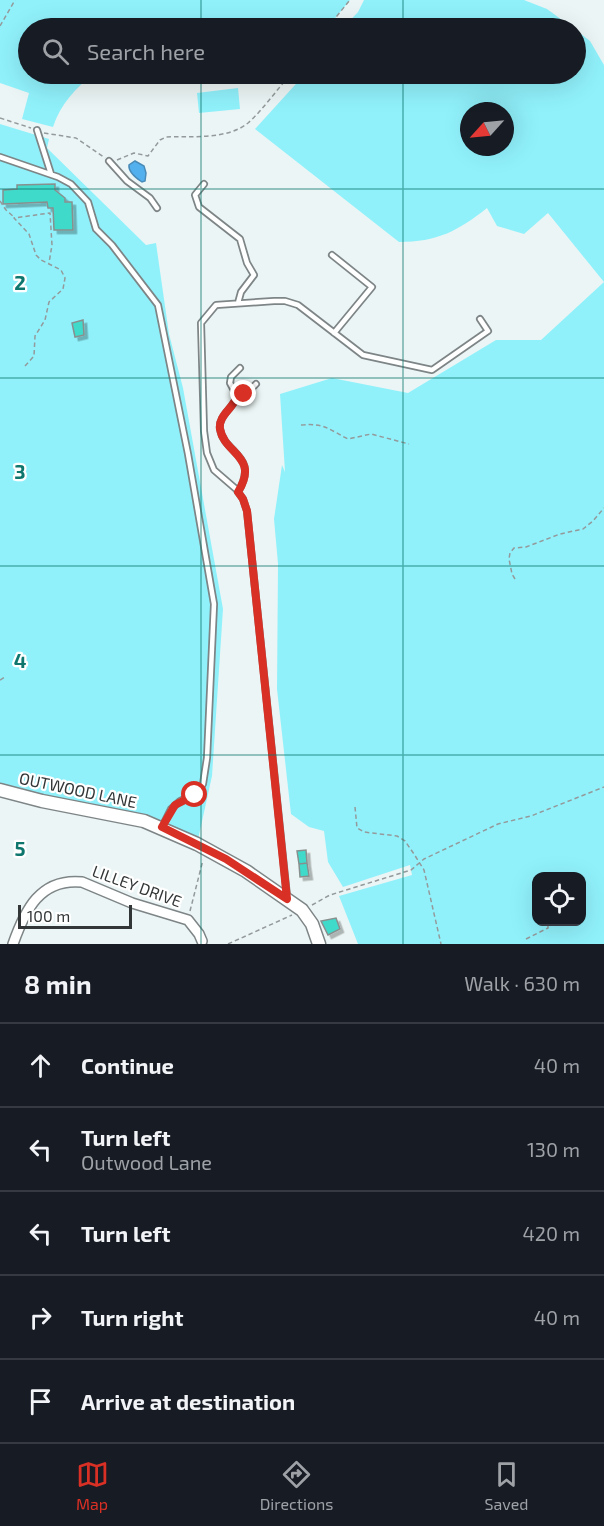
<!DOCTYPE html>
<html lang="en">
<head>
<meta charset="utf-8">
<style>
	:root { --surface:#171b24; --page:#242831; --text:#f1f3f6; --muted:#9ea1a6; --line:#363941; --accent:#d93025 }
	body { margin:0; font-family:"Exo 2",sans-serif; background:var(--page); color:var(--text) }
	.controls { position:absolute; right:18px; bottom:18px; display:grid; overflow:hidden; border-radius:12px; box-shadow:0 6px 24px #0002 }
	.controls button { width:54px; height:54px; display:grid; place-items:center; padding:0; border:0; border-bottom:2px solid var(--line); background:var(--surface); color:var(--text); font:30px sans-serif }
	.compass { position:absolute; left:460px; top:102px; width:54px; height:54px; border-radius:50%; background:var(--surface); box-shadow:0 6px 24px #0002; rotate:243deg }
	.scale { position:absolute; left:18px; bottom:15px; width:114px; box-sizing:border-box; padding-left:6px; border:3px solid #333637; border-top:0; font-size:16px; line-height:21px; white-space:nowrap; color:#333637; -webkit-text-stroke:4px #fff; paint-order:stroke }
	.stop { position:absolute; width:18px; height:18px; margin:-14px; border:4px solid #d93025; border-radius:50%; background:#fff }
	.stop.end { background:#d93025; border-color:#fff; box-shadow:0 2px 6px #0008 }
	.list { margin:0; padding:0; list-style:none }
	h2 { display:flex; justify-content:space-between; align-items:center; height:78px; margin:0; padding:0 24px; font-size:26px }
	h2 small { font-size:20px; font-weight:400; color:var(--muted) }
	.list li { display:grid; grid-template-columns:39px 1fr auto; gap:18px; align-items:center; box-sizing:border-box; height:84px; padding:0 24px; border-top:2px solid var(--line) }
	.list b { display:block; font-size:22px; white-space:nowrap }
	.list p { margin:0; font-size:20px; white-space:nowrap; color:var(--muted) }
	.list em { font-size:20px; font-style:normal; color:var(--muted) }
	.icon { flex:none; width:33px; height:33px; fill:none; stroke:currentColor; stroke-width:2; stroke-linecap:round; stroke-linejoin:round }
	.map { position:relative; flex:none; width:604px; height:944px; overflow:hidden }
	.search { position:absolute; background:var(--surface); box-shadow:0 6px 24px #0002; left:18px; right:18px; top:18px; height:66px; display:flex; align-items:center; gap:15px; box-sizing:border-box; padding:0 21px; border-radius:33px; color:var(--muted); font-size:22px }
	.sheet { height:498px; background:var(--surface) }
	nav { display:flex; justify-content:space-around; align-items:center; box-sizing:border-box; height:84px; border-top:2px solid var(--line); background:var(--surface); font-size:16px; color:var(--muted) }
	nav a { display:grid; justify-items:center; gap:3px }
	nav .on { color:var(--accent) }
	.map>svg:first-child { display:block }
</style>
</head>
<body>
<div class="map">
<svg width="604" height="944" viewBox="0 0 604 944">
	<defs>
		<filter id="shadow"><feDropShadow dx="3.5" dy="3.5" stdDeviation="0" flood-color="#0004"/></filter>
	</defs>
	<rect width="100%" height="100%" fill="#ecf5f5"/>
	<path fill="#90f1fb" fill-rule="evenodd" d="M0,0H350L327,28H28V74H94C76,87 60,105 53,127L22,119L29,93L0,83Z
		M364,0H524L547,9L573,28H343L358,12Z
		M576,30L590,41L604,65V944H358L339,896L412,875L410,865L343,887L328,862L324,831L309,827L291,814L277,689L278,564L274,519L282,465L285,472L280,394L332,378L408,393L496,340H541L604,282L548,213L524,234L497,226L487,208C458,231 437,242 399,242L255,129L305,74H576ZM469,111H505V147H469ZM536,876H582V922H536Z
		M238,88L240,109L199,113L197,93Z
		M0,124L49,139L47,148L146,245L156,243L169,334L183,388L223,609L212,776L197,844L162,827L0,790Z"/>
	<path fill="#53b0ef" stroke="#498bb8" stroke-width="1.5" d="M135,161L144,166L146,173L145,181L142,182C136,178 128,172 129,165Z"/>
	<path fill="#3fdacb" stroke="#88908f" stroke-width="1.5" filter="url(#shadow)" d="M55,184V190L65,198V202H72L73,230H54L53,208H48L47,202L3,204V190L17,189V185Z
		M83,320L84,335L75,337L72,323Z
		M306,850L307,863L299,864L297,851Z
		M307,863L309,876L300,877L299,864Z
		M336,918L340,929L328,935L321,921Z"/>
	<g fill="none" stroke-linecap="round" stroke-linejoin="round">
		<g stroke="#7e8586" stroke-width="8">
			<path id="lane" d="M37,130L51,174
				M0,157L58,177L71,184L88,202L96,229L112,245L158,305L188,454L214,604L207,758L203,784L198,792L180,801L171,809L162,827
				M109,161L127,181L150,198L157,208
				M204,184L195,195L199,207L240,239L247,263L254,275L241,292L238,303
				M332,255L372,287L334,333
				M237,396L251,389L256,384
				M238,492C260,455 224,454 220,429C218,415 234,408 237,396L230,383L231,377L240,368
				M287,896L247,511L243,499L236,489L214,470L207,453L204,431L201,323L216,305L274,301H285L298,305L363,355L432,370L488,331L480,319"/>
		</g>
		<g stroke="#7e8586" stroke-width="12">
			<path id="street" d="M13,944C25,910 40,878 82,882L132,903L188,920L199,934L202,941"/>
		</g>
		<g stroke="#7e8586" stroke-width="15">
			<path id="secondary" d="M0,790L42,801L144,821L197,844L246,871L302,910L312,924L319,944"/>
		</g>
		<path stroke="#949a9b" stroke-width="1.5" stroke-dasharray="4.5 3" stroke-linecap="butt" d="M0,26L15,0
			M327,28L350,0
			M0,118L31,128
			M44,133L76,138L105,158
			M117,160L134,153L148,156L160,140L166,137C191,136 227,140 248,123C262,111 278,88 291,74
			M0,201L6,210L14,217
			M25,366L34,356L35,336L45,320L49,302L63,289L65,278L61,270L41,260L36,255L29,234L14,218L50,213L52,245L49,263
			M301,425C325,423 328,429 348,439L371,434L409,444
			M515,579L512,574L509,559L510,553L514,548L526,547L560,534L583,529L593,521L604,508
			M0,680L5,677
			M355,807L357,828L364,832L397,836L405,841L414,854L424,870L441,944
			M312,905L330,895L411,870L424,859L498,824L531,816L604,787
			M190,911L203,860
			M526,939L548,928V922
			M228,944L292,915"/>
		<use href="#lane" stroke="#fff" stroke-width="4.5"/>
		<use href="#street" stroke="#fff" stroke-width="9"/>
		<use href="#secondary" stroke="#fff" stroke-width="12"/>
	</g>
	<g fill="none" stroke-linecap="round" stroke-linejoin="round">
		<path stroke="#d93025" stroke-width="8" d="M195,795L175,805L162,827L226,859L287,899L247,511L243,499L238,492C260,456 224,454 220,429C218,415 234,408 237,396L244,394"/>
	</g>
	<path fill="none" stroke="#0f766e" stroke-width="1.5" stroke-opacity="0.55" d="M201,0V28M403,0V28M201,74V944M403,74V944M0,189H604M0,378H604M0,566H604M0,755H604"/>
	<g text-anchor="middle" stroke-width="4.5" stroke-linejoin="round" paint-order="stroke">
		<g font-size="16" fill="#333637" stroke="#fff">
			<text transform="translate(78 790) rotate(12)" y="6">OUTWOOD LANE</text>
			<text transform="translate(137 886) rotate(20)" y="6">LILLEY DRIVE</text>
		</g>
	</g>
	<g font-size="20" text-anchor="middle" font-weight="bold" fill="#0f766e" stroke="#fff" stroke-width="4.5" stroke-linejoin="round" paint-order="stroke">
		<text x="20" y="290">2</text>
		<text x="20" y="479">3</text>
		<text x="20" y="668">4</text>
		<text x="20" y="856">5</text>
	</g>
</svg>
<div class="controls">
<button><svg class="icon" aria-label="locate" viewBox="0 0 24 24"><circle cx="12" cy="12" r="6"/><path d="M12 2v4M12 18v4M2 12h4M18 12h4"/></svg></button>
</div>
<svg class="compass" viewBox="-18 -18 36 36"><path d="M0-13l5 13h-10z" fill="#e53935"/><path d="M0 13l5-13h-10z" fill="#9ea1a6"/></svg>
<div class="scale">100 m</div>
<div class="stop" style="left:195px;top:795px"></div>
<div class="stop end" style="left:244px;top:394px"></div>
<div class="search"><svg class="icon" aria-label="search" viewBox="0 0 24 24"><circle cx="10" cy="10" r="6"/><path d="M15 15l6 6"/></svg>Search here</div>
</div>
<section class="sheet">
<h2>8 min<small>Walk · 630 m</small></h2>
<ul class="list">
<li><svg class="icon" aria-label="ahead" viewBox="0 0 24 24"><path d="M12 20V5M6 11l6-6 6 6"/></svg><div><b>Continue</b></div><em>40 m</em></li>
<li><svg class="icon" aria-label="left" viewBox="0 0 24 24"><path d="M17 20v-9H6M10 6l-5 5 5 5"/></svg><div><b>Turn left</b><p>Outwood Lane</p></div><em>130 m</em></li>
<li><svg class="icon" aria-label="left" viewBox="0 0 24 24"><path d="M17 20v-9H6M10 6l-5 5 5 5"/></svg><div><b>Turn left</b></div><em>420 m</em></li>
<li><svg class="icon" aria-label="right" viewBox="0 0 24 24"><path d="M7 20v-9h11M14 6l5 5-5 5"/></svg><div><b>Turn right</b></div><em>40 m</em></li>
<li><svg class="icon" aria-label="arrive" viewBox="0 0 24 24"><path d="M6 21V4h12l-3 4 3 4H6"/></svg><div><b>Arrive at destination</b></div></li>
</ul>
</section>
<nav>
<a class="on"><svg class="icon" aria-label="map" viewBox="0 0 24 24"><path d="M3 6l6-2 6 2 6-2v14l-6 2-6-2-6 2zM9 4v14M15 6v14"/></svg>Map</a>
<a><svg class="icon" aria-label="directions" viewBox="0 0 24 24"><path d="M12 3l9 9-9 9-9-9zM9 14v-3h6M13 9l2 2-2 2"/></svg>Directions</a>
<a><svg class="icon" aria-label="saved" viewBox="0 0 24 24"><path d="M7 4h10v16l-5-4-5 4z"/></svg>Saved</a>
</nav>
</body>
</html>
